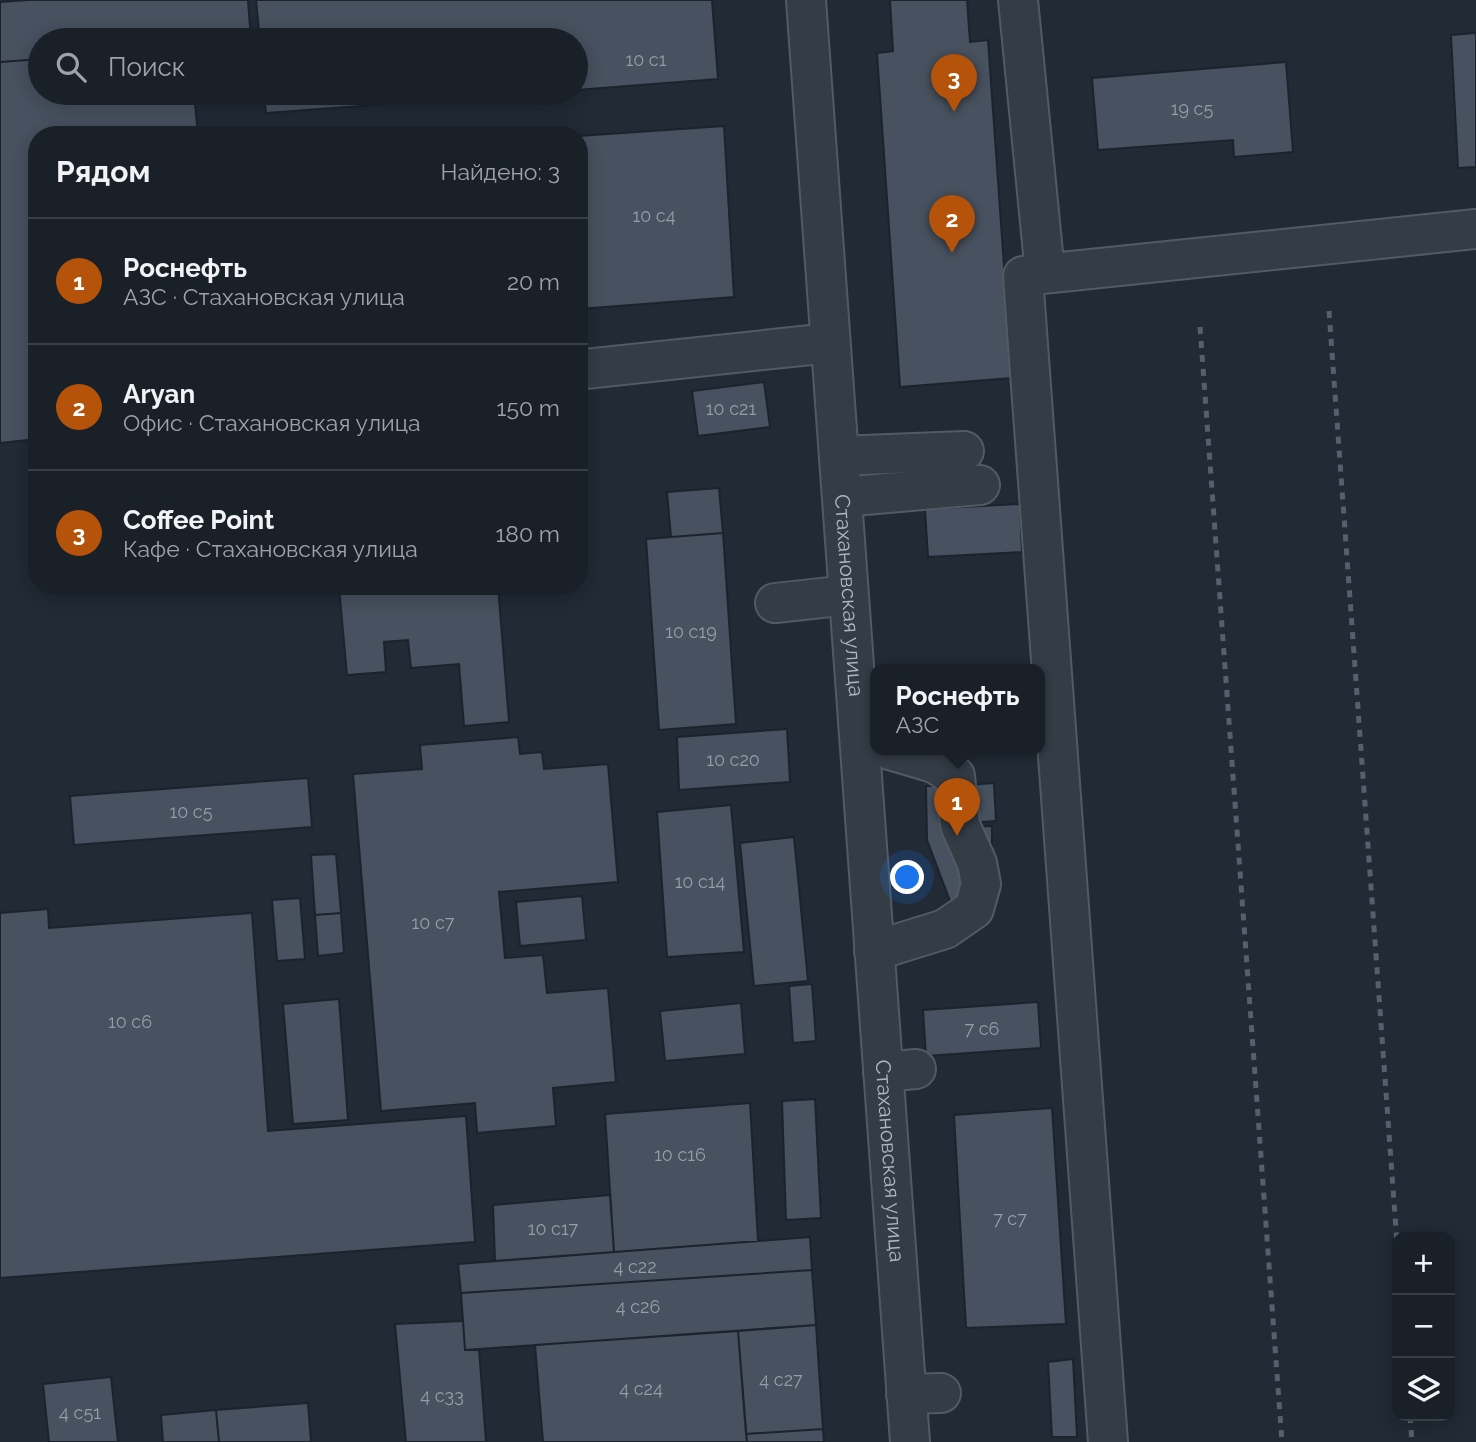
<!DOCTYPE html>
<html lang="ru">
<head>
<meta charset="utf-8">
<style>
	:root { --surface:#192028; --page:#222830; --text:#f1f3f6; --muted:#9fa3a8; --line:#373e45; --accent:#b45309 }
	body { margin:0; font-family:Raleway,sans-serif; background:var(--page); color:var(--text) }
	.controls { position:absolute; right:21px; bottom:21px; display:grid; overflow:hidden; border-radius:14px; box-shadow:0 4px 18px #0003 }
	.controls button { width:63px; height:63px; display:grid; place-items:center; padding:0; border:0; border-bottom:2px solid var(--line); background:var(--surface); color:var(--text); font:35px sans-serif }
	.you { position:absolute; left:908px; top:878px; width:24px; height:24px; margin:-18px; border:5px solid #fff; border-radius:50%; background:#1a73e8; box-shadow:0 0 0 10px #1a73e833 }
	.badge { display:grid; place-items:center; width:46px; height:46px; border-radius:50%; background:var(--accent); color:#fff; font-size:23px; font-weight:700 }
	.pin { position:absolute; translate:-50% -58px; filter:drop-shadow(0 2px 4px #0008) }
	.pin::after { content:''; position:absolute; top:37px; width:24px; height:21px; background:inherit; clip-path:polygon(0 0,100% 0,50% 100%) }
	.popup { position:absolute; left:870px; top:664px; width:175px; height:91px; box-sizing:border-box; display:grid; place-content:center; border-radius:14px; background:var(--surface); filter:drop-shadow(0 2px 5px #0005); font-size:23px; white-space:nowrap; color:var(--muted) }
	.popup b { font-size:26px; color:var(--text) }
	.popup::after { content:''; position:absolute; left:50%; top:100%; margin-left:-14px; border:14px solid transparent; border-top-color:var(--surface) }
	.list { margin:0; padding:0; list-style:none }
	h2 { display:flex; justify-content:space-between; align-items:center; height:91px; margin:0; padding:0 28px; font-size:30px }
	h2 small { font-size:23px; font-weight:400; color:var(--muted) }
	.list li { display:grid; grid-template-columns:46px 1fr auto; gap:21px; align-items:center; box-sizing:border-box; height:126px; padding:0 28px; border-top:2px solid var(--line) }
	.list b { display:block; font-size:26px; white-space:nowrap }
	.list p { margin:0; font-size:23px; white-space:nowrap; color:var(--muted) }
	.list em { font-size:23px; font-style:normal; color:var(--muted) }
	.icon { flex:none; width:38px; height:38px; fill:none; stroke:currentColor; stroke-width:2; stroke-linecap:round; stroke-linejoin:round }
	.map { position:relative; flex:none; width:1476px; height:1442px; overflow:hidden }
	.search { position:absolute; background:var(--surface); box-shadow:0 4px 18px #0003; left:28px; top:28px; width:560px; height:77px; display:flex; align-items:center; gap:18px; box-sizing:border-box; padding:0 24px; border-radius:38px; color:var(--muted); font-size:26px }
	.panel { position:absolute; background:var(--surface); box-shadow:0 4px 18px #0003; left:28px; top:126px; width:560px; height:469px; border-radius:28px }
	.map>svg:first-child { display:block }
</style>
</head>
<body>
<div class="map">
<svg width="1476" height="1442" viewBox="0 0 1476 1442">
	<rect width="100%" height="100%" fill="#212a35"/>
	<path fill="#47515f" stroke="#1c232d" stroke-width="2" d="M28,0H248L251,40H40V59L0,62V2Z
		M256,0H712L718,79L576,90V40H260Z
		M890,0H967L970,42L988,40L1012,378L900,387L877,53L893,51Z
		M1476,33V167L1458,168L1451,35Z
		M40,59V93H194L198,135H37V439L0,443V62Z
		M1286,62L1293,152L1234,157L1233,140L1098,150L1092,78Z
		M264,93H536L266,113Z
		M724,126L734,297L579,309V136Z
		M764,382L770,427L698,436L692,391Z
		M719,488L723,533L671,537L667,492Z
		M1020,504L1022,552L928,557L925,509Z
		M723,533L736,724L659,730L646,539Z
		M351,586H498L509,722L464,726L459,664L411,668L408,640L384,642L386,672L347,675L339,587Z
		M787,729L790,782L679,790L677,737Z
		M518,737L520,754L542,752L544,769L608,764L618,882L499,892L505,958L543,955L547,993L608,988L616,1082L553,1088L556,1126L477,1133L475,1103L381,1111L353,774L422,769L420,745Z
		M308,778L312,827L74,845L70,796Z
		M994,783L996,821L970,823L967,785Z
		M926,786H949L950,827L992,826V848L956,849L973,892L950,901L927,840Z
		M731,805L744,952L667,957L657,812Z
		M794,837L808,981L754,986L740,843Z
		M336,854L341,913L315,915L311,855Z
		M582,896L586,940L520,946L516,902Z
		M300,898L305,959L277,961L272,900Z
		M48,909L49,928L252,913L268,1131L466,1116L475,1242L0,1278V913Z
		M341,913L344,953L318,956L315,915Z
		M812,984L816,1041L793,1043L789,986Z
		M339,999L348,1120L293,1124L283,1004Z
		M1038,1002L1041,1048L926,1056L923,1010Z
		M741,1003L745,1054L665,1061L660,1011Z
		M815,1099L821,1218L786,1220L782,1101Z
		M750,1103L758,1241L614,1252L605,1114Z
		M1052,1108L1066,1324L966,1328L954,1115Z
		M610,1195L614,1252L495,1261L493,1205Z
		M810,1237L812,1270L461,1293L458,1264Z
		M812,1270L816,1325L465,1350L461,1293Z
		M463,1321L465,1350L479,1349L486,1442H406L395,1324Z
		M816,1325L823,1429L746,1434L738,1331Z
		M738,1331L747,1442H543L535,1345Z
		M1073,1359L1077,1437H1052L1048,1362Z
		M111,1377L118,1442H49L43,1384Z
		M308,1403L311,1442H219L216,1410Z
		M216,1410L219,1442H163L161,1415Z
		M823,1429L824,1442H747L746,1434Z"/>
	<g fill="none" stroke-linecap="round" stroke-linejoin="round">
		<g stroke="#525a64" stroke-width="42">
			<g id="minor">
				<path id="s1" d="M806,0L910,1442"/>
				<path d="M1018,0L1045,273"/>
				<path d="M585,369L830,343"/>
				<path d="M839,456L964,451"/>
				<path d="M842,497L980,485"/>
				<path d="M775,603L848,595"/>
				<path d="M874,951L945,929L974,909L981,884L977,863L960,825L955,776L934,763L890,750"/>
				<path d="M883,1072L916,1069"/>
				<path d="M906,1394L941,1393"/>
				<path d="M1108,1442L1023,276L1476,229"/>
			</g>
		</g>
		<use href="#minor" stroke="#343c46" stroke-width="38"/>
		<path stroke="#56606d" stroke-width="5" stroke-dasharray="7 7" stroke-linecap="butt" d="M1329,311L1397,1243
			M1200,327L1282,1442
			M1410,1416L1412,1442"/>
	</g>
	<g text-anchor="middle" stroke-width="7" stroke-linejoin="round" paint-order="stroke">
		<g font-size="18" fill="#949eaa">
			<text x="646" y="66">10 с1</text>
			<text x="1192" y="115">19 с5</text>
			<text x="654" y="222">10 с4</text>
			<text x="731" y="415">10 с21</text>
			<text x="691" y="638">10 с19</text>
			<text x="733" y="766">10 с20</text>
			<text x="191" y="818">10 с5</text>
			<text x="700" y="888">10 с14</text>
			<text x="433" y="929">10 с7</text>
			<text x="130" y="1028">10 с6</text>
			<text x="982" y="1035">7 с6</text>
			<text x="680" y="1161">10 с16</text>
			<text x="1010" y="1225">7 с7</text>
			<text x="553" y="1235">10 с17</text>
			<text x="635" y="1273">4 с22</text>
			<text x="638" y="1313">4 с26</text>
			<text x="781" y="1386">4 с27</text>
			<text x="641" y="1395">4 с24</text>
			<text x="442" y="1402">4 с33</text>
			<text x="80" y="1419">4 с51</text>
		</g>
		<g font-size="21" fill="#aeb7c3" stroke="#1a212a">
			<text dy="7" stroke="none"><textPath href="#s1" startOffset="597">Стахановская улица</textPath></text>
			<text dy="7" stroke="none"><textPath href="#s1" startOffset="1164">Стахановская улица</textPath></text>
		</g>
	</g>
</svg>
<div class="controls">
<button>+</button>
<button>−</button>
<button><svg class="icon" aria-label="layers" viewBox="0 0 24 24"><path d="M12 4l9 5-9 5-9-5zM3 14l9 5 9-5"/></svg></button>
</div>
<div class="you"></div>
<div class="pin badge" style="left:957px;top:836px">1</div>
<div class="popup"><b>Роснефть</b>АЗС</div>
<div class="pin badge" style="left:952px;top:253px">2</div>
<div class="pin badge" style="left:954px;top:112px">3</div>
<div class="search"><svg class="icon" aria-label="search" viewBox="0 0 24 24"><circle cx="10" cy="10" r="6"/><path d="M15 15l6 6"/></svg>Поиск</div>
<section class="panel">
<h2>Рядом<small>Найдено: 3</small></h2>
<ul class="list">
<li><span class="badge">1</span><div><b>Роснефть</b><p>АЗС · Стахановская улица</p></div><em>20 m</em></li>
<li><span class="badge">2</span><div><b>Aryan</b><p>Офис · Стахановская улица</p></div><em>150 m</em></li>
<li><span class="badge">3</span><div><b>Coffee Point</b><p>Кафе · Стахановская улица</p></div><em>180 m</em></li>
</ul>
</section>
</div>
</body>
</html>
